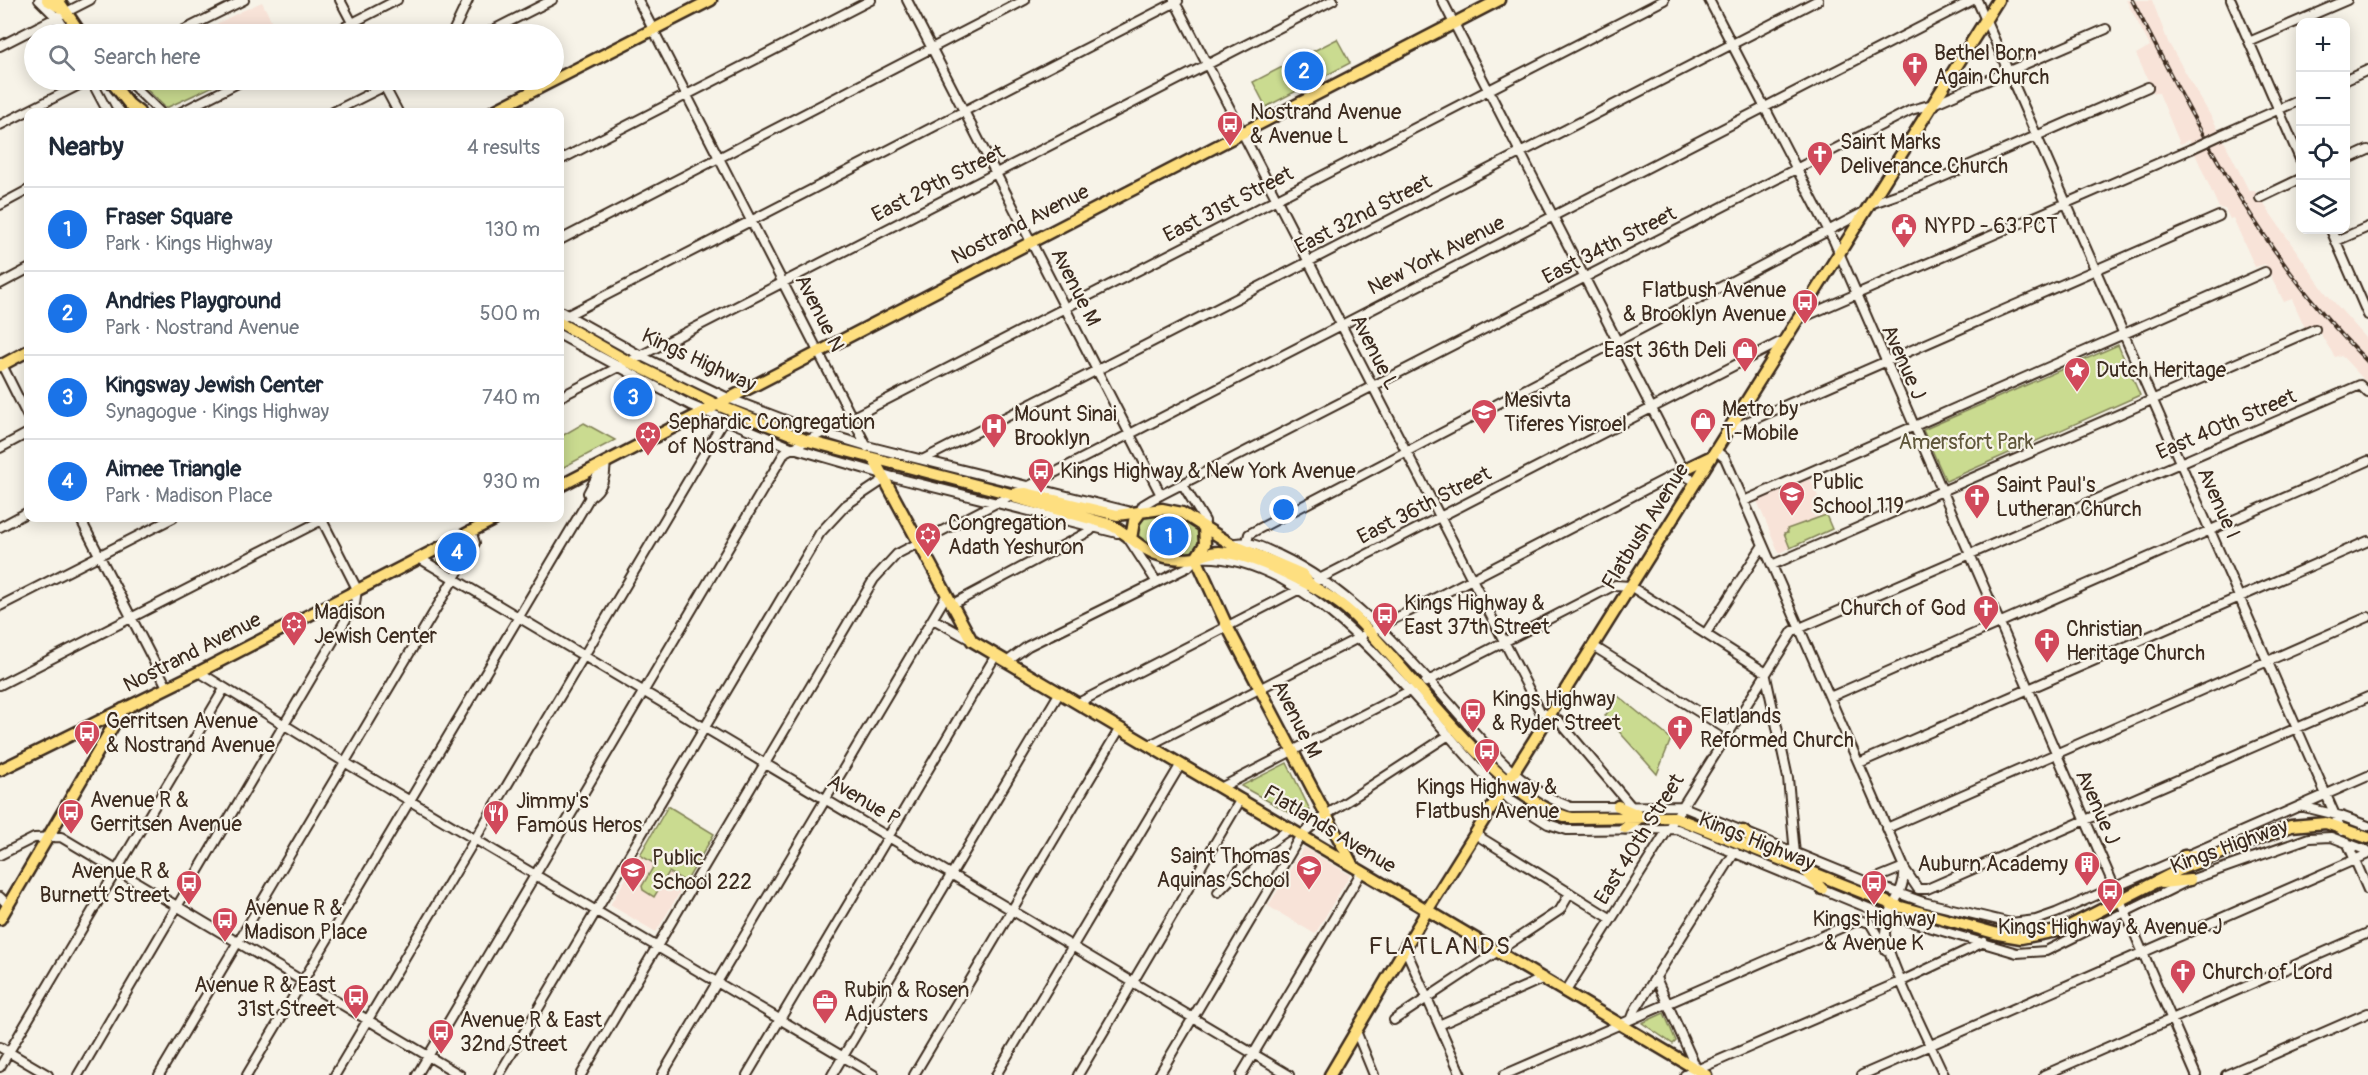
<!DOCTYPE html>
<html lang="en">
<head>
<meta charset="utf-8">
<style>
	:root { --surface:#fff; --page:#f6f6f7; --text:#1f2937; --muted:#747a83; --line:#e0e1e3; --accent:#1a73e8 }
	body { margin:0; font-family:Pangolin,sans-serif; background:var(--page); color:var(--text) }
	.controls { position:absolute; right:18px; top:18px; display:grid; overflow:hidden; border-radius:12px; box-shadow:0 3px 15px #0003 }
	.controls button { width:54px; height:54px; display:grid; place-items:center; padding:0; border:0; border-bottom:2px solid var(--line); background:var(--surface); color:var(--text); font:30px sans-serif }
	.you { position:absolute; left:1284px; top:510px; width:21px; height:21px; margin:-15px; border:4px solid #fff; border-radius:50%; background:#1a73e8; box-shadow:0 0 0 9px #1a73e833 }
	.badge { display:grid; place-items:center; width:39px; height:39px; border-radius:50%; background:var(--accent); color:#fff; font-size:20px; font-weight:700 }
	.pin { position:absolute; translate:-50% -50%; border:3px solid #fff; box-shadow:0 2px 6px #0006 }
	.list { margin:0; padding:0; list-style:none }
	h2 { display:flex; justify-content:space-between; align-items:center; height:78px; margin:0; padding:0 24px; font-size:26px }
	h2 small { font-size:20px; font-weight:400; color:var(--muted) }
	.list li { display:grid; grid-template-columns:39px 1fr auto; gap:18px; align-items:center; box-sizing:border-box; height:84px; padding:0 24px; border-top:2px solid var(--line) }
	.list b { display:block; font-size:22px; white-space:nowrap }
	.list p { margin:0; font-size:20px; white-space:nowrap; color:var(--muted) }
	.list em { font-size:20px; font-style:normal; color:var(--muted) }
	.icon { flex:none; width:33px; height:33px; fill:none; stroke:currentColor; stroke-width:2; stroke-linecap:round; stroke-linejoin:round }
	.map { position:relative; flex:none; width:2368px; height:1075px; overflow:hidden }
	.search { position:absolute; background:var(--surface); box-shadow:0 3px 15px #0003; left:24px; top:24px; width:540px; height:66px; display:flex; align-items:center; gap:15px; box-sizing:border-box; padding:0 21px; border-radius:33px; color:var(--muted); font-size:22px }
	.panel { position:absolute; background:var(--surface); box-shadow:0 3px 15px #0003; left:24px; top:108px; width:540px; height:414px; border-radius:12px }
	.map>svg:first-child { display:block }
</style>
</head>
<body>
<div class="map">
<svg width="2368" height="1075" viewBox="0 0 2368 1075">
	<rect width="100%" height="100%" fill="#f7f3e8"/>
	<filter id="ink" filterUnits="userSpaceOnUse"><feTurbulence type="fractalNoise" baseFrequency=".0167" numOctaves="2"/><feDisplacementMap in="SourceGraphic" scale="12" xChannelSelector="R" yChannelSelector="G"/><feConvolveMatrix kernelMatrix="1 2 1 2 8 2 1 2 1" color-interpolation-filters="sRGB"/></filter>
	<g filter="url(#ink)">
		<path fill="#f8e3d8" d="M2126,0H2152L2168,42L2217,127L2249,191L2254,190L2325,292L2368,340V384L2341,355L2335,357L2316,327L2306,330L2292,299L2284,302L2265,264L2255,267L2233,218L2230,219L2225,209L2219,208L2189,140L2180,144L2159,93H2154L2136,54L2150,46Z
			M262,2L278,34H197L242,11Z
			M1810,478L1826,515L1784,534L1790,548L1779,553L1757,501Z
			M1304,847L1350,875L1315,934L1268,906Z
			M640,855L655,864L643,890L654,896L669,872L686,882L656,932L610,905Z"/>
		<path fill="#cadb90" stroke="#828257" stroke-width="1.5" d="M1337,39L1350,63L1266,107L1253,82Z
			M137,80H218L220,83L166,108Z
			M2118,345L2140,395L1946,481L1923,430Z
			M584,423L615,440L560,469V437Z
			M1155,514C1173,515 1191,519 1201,534L1199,548C1180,559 1148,553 1136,534L1140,519Z
			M1826,515L1832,529L1790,548L1784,533L1788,532L1787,529Z
			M468,544L452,571L437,562L438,558Z
			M1618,696L1671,739L1657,774L1605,716Z
			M1287,763L1310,810L1297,817L1241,786Z
			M668,806L714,834L686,882L669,872L654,897L643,890L642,886L655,864L640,855Z
			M1664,1013L1676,1041L1673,1044L1642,1023Z"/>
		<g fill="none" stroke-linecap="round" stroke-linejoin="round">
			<g stroke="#3b2a1e" stroke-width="12">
				<path id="minor" d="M39,0L60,21L67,34
					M340,0L358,34
					M638,0L867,447
					M907,0L1161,495
					M1174,0L1540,711L1559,721L1631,806
					M1442,0L1687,477L1696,481
					M1709,0L1834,241L2196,1075
					M1977,0L2342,831
					M2231,0L2300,159
					M176,34L244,0
					M331,34L397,0
					M452,34L468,0
					M485,34L552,0
					M2249,42L2347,0
					M0,46L90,0
					M91,80L108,112
					M127,80L160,112
					M381,80L398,112
					M2346,80L2368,70
					M181,112L244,80
					M333,112L397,80
					M0,125L89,80
					M2221,135L2300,100
					M560,160L871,0
					M2346,160L2368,150
					M2260,198L2300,179
					M1870,204L1922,186L2148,87
					M0,205L28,190
					M2331,230L2368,315
					M560,240L1025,0
					M2336,241L2368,227
					M0,284L28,269
					M560,311L641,356L728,398L801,426L867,446L1127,511
					M564,317L1178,1
					M1799,319L2191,149
					M560,335L690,405L793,448L893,477L1117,533
					M1,363L28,417
					M560,397L1333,0
					M1729,430L2219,216
					M0,448L28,433
					M1716,451L1725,458L1904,867C1907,891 1886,909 1885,933C1885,955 1932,1048 1944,1075
					M924,459L1818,0
					M1183,485L1205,521L1204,527
					M590,497L588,493L603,465
					M1744,501L2265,272
					M1139,513L1143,505L1153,499L1911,110L1933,104L2106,29
					M80,518L167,687
					M0,527L28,512
					M1128,538L1156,581
					M1247,542L1249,534L1864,212
					M1231,544C1249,539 1263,548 1279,555C1349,588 1399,647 1450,704C1484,743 1520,790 1571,807L1681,806L1867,882L1923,902L2011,923L2036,920L2056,913L2368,776
					M419,558L1289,1075
					M1772,565L2315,329
					M951,605L1090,531L1094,526
					M0,606L173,518
					M933,619L971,640
					M1375,629L1683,470
					M1706,633L1763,545
					M1593,646L1728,730
					M1008,661L1028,646L1188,567L1196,558C1312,549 1418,707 1490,781L1510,800L1548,824L1567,830L1677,829L1878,912L2017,953L2046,951L2190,880L2309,838L2331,837L2368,851
					M199,672L351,766L874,1075
					M1426,682L1615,585L1630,586L1765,672L1788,778L1795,854
					M0,685L324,519
					M1830,697L2368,461
					M1078,703L1784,340
					M1150,745L1362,636
					M1859,763L2368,541
					M1222,787L1413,689
					M2300,806L2341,816L2368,826
					M1887,828L2368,617
					M1475,834L1610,918
					M2347,842L2368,890
					M0,855L34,838L61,837L460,1075
					M1904,868L1918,889H1927L2368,697
					M1867,882L1904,867
					M1218,892L1257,852L1291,828
					M0,897L8,905
					M1405,948L1461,1075
					M1656,978L1697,1070
					M1566,991L1793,631L2360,385L2368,393
					M1632,1018L1635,1010L1735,852
					M1394,1020L1560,910L1570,893
					M1439,1025L1544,978
					M1356,1031L1374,1075
					M0,1047L48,1075
					M0,1067L224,689
					M78,1075L355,604L357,589L321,518
					M159,1075L475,543L471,531
					M247,1075L590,497C602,489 607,476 605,462
					M335,1075L724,420
					M417,1075L785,452L1664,0
					M499,1075L820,533L846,505L885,479
					M581,1075L874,579L897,554L1973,0
					M662,1075L946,596
					M747,1075L996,655
					M832,1075L1060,692
					M914,1075L1120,728
					M996,1075L1181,764
					M1078,1075L1241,799
					M1159,1075L1301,835L1326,815L1449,735
					M1241,1075L1362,871
					M1504,1075L1859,920L1870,923L1886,950
					M1685,1075L1902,981L1984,942
					M1862,1075L2368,854
					M2044,1075L2368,933
					M2226,1075L2368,1013"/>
			</g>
			<g stroke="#3b2a1e" stroke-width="15">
				<path id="major" d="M47,0L64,10
					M58,0L81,34
					M110,80L129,104L139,112
					M492,112L711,0
					M560,323L629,362L715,404L808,441L1011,494L1026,493L1117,515L1162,509L1182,513L1231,544L1302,574L1310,584
					M0,366L28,351
					M873,458L972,641L1706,1075
					M1683,470L1712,456
					M560,486L1499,0
					M1011,494L1016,498L1108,524C1128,532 1140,551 1162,556C1172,559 1189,560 1198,557C1206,555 1212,551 1220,552C1255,555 1325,589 1351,613C1407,665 1499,803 1572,818L1674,817L1894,905L1998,934L2021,938L2062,930L2183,868L2291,826L2326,823L2368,838
					M1131,539L1134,521L1140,513
					M1196,558L1227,626L1352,864
					M1196,558L1205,544L1204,527
					M0,770L199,672L497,518
					M1618,806L1638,815
					M1625,828L1641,817
					M1743,831L1761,846
					M2184,856L2206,855
					M1805,870L1822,889
					M2162,883L2190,880
					M0,919L123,709
					M1330,1075L1428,909L1998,0"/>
			</g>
			<use href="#minor" stroke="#f7f3e8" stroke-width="8"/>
			<use href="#major" stroke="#fedf80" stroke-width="10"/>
			<g stroke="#3b2a1e" stroke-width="4">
				<path id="rail" d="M2132,0C2198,128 2263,259 2368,362"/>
			</g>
			<use href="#rail" stroke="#f7f3e8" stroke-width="1.5" stroke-dasharray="4.5" stroke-linecap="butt"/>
			<g stroke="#3b2a1e" stroke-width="12" stroke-linecap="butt">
				<path id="minor-bridge" d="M2191,149L2221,135"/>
			</g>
			<use href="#minor-bridge" stroke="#f7f3e8" stroke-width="8"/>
		</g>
	</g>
	<defs>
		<g id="church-pin" transform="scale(1.35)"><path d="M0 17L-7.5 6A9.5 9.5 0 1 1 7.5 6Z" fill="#d1495b" stroke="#f7f3e8"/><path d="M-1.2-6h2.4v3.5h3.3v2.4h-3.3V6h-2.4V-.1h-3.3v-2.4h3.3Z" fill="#fff"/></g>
		<g id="bus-pin" transform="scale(1.35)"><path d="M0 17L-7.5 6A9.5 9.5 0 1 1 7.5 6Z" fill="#d1495b" stroke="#f7f3e8"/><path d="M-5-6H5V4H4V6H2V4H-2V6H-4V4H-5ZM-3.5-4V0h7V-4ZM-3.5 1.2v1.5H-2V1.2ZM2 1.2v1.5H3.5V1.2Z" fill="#fff"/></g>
		<g id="civic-pin" transform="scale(1.35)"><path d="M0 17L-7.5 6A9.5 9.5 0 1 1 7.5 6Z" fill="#d1495b" stroke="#f7f3e8"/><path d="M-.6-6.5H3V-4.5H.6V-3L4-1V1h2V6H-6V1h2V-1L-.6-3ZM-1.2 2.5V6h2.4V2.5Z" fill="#fff"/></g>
		<g id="shop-pin" transform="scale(1.35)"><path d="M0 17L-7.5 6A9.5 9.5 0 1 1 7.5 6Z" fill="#d1495b" stroke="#f7f3e8"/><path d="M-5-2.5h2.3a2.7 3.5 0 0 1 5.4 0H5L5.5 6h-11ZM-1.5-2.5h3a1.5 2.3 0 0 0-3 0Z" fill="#fff"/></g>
		<g id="sight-pin" transform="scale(1.35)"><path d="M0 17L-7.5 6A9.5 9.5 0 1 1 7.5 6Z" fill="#d1495b" stroke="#f7f3e8"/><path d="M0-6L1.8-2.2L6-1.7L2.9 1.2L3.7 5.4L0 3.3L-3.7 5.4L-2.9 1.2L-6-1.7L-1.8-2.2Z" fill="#fff"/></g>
		<g id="school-pin" transform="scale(1.35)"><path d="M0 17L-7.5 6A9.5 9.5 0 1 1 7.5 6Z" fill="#d1495b" stroke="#f7f3e8"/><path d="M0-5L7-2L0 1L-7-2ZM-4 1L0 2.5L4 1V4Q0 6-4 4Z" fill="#fff"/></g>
		<g id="hospital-pin" transform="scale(1.35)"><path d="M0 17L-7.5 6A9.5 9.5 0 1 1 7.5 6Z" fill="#d1495b" stroke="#f7f3e8"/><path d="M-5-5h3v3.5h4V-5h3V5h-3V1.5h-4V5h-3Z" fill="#fff"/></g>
		<g id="synagogue-pin" transform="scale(1.35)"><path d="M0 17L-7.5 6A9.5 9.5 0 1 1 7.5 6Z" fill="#d1495b" stroke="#f7f3e8"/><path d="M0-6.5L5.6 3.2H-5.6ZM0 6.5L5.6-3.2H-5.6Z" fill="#fff"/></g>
		<g id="restaurant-pin" transform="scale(1.35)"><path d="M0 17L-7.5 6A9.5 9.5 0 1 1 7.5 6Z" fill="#d1495b" stroke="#f7f3e8"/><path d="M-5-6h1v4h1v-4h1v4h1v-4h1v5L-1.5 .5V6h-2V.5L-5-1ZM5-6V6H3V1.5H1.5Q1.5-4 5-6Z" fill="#fff"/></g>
		<g id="building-pin" transform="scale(1.35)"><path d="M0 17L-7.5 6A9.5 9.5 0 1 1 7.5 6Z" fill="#d1495b" stroke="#f7f3e8"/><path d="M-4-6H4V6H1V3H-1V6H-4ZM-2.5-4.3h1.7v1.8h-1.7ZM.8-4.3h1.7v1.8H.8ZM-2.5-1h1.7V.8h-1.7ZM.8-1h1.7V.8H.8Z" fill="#fff"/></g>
		<g id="office-pin" transform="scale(1.35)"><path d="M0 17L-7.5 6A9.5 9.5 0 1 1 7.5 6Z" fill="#d1495b" stroke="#f7f3e8"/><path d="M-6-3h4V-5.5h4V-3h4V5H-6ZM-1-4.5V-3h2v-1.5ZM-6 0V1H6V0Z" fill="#fff"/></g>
	</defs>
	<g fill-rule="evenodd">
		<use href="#church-pin" x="1915" y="65"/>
		<use href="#bus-pin" x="1230" y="124"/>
		<use href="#church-pin" x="1820" y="154"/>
		<use href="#civic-pin" x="1904" y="226"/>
		<use href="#bus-pin" x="1805" y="302"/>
		<use href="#shop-pin" x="1745" y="350"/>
		<use href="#sight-pin" x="2077" y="370"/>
		<use href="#school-pin" x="1484" y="412"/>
		<use href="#shop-pin" x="1703" y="421"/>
		<use href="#hospital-pin" x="994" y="426"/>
		<use href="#synagogue-pin" x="648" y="434"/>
		<use href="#bus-pin" x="1041" y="471"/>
		<use href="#school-pin" x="1792" y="494"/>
		<use href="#church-pin" x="1977" y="497"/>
		<use href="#synagogue-pin" x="928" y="535"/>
		<use href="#church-pin" x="1986" y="608"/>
		<use href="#bus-pin" x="1385" y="615"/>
		<use href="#synagogue-pin" x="294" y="624"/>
		<use href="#church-pin" x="2047" y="641"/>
		<use href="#bus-pin" x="1473" y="711"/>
		<use href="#church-pin" x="1680" y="728"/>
		<use href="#bus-pin" x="87" y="733"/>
		<use href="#bus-pin" x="1487" y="751"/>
		<use href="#bus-pin" x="71" y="812"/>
		<use href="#restaurant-pin" x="496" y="813"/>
		<use href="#building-pin" x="2087" y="864"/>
		<use href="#school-pin" x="1309" y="868"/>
		<use href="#school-pin" x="633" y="870"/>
		<use href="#bus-pin" x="189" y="883"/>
		<use href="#bus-pin" x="1874" y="883"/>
		<use href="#bus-pin" x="2110" y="891"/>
		<use href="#bus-pin" x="225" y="920"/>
		<use href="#church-pin" x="2183" y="972"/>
		<use href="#bus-pin" x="356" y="997"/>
		<use href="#office-pin" x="825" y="1002"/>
		<use href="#bus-pin" x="441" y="1032"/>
	</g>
	<g text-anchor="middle" stroke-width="4.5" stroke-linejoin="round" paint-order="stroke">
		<g font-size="21" fill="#3b2a1e" stroke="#f7f3e8" text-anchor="start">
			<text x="1934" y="60">Bethel Born<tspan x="1934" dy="24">Again Church</tspan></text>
			<text x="1250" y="119">Nostrand Avenue<tspan x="1250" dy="24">&amp; Avenue L</tspan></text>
			<text x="1840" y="149">Saint Marks<tspan x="1840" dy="24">Deliverance Church</tspan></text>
			<text x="1924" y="233">NYPD - 63 PCT</text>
			<text x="1786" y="297" text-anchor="end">Flatbush Avenue<tspan x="1786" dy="24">&amp; Brooklyn Avenue</tspan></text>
			<text x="1726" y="357" text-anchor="end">East 36th Deli</text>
			<text x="2096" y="377">Dutch Heritage</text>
			<text x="1504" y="407">Mesivta<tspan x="1504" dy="24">Tiferes Yisroel</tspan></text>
			<text x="1722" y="416">Metro by<tspan x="1722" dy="24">T-Mobile</tspan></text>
			<text x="1014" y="421">Mount Sinai<tspan x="1014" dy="24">Brooklyn</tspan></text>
			<text x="668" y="429">Sephardic Congregation<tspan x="668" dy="24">of Nostrand</tspan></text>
			<text x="1060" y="478">Kings Highway &amp; New York Avenue</text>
			<text x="1812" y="489">Public<tspan x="1812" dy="24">School 119</tspan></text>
			<text x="1996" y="492">Saint Paul's<tspan x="1996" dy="24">Lutheran Church</tspan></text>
			<text x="948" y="530">Congregation<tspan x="948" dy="24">Adath Yeshuron</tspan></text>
			<text x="1404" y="610">Kings Highway &amp;<tspan x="1404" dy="24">East 37th Street</tspan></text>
			<text x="1966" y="615" text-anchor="end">Church of God</text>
			<text x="314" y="619">Madison<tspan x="314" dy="24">Jewish Center</tspan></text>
			<text x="2066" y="636">Christian<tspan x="2066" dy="24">Heritage Church</tspan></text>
			<text x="1492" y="706">Kings Highway<tspan x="1492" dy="24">&amp; Ryder Street</tspan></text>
			<text x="1700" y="723">Flatlands<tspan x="1700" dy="24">Reformed Church</tspan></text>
			<text x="106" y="728">Gerritsen Avenue<tspan x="106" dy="24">&amp; Nostrand Avenue</tspan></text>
			<text x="1487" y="794" text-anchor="middle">Kings Highway &amp;<tspan x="1487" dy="24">Flatbush Avenue</tspan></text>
			<text x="90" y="807">Avenue R &amp;<tspan x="90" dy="24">Gerritsen Avenue</tspan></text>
			<text x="516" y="808">Jimmy's<tspan x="516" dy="24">Famous Heros</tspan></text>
			<text x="1290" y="863" text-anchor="end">Saint Thomas<tspan x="1290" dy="24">Aquinas School</tspan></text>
			<text x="652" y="865">Public<tspan x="652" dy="24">School 222</tspan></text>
			<text x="2068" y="871" text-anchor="end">Auburn Academy</text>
			<text x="170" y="878" text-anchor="end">Avenue R &amp;<tspan x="170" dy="24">Burnett Street</tspan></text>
			<text x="244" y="915">Avenue R &amp;<tspan x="244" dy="24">Madison Place</tspan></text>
			<text x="1874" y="926" text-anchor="middle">Kings Highway<tspan x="1874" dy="24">&amp; Avenue K</tspan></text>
			<text x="2110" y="934" text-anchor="middle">Kings Highway &amp; Avenue J</text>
			<text x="2202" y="979">Church of Lord</text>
			<text x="336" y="992" text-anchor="end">Avenue R &amp; East<tspan x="336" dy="24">31st Street</tspan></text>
			<text x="844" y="997">Rubin &amp; Rosen<tspan x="844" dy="24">Adjusters</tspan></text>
			<text x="460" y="1027">Avenue R &amp; East<tspan x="460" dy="24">32nd Street</tspan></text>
		</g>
		<g font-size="21" fill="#3b2a1e" stroke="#f7f3e8">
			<text transform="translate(938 183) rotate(-27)" y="7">East 29th Street</text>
			<text transform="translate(1228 204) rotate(-27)" y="7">East 31st Street</text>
			<text transform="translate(1363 214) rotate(-27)" y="7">East 32nd Street</text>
			<text transform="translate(1020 224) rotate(-27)" y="7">Nostrand Avenue</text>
			<text transform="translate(1609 245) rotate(-27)" y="7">East 34th Street</text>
			<text transform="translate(1436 255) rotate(-27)" y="7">New York Avenue</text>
			<text transform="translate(1076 287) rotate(63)" y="7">Avenue M</text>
			<text transform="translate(820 313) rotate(63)" y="7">Avenue N</text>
			<text transform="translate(1375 352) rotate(63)" y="7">Avenue L</text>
			<text transform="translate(699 360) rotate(25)" y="7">Kings Highway</text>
			<text transform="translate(1904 362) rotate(66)" y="7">Avenue J</text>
			<text transform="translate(2226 424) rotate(-23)" y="7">East 40th Street</text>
			<text transform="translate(2219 503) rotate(66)" y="7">Avenue I</text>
			<text transform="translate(1424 505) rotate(-27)" y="7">East 36th Street</text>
			<text transform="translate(1645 526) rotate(-58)" y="7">Flatbush Avenue</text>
			<text transform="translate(192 652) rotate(-27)" y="7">Nostrand Avenue</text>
			<text transform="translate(1297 719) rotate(63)" y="7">Avenue M</text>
			<text transform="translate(864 800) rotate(31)" y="7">Avenue P</text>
			<text transform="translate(2098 807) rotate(66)" y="7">Avenue J</text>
			<text transform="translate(1330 829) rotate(31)" y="7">Flatlands Avenue</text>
			<text transform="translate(1639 839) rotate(-58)" y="7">East 40th Street</text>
			<text transform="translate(1757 841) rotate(22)" y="7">Kings Highway</text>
			<text transform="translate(2229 846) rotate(-20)" y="7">Kings Highway</text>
		</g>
		<g font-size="21" fill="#5f563a" stroke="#f7f3e8">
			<text x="1966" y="449">Amersfort Park</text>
		</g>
		<g font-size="24" letter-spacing="1.5" fill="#3b2a1e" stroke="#f7f3e8">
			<text x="1440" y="954">FLATLANDS</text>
		</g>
	</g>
</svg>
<div class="controls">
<button>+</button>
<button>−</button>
<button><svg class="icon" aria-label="locate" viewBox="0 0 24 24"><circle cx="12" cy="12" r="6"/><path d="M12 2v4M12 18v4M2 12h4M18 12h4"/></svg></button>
<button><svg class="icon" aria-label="layers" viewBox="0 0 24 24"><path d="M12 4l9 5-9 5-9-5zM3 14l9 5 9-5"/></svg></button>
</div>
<div class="you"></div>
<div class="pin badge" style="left:1169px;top:536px">1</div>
<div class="pin badge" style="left:1304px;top:71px">2</div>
<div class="pin badge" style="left:633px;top:397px">3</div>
<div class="pin badge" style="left:457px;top:552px">4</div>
<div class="search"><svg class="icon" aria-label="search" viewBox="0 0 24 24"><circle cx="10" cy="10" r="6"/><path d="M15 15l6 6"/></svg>Search here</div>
<section class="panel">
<h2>Nearby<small>4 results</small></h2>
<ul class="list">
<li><span class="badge">1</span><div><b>Fraser Square</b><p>Park · Kings Highway</p></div><em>130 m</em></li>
<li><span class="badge">2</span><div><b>Andries Playground</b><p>Park · Nostrand Avenue</p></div><em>500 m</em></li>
<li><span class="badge">3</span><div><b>Kingsway Jewish Center</b><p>Synagogue · Kings Highway</p></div><em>740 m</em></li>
<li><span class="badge">4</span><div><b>Aimee Triangle</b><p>Park · Madison Place</p></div><em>930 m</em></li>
</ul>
</section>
</div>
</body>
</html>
